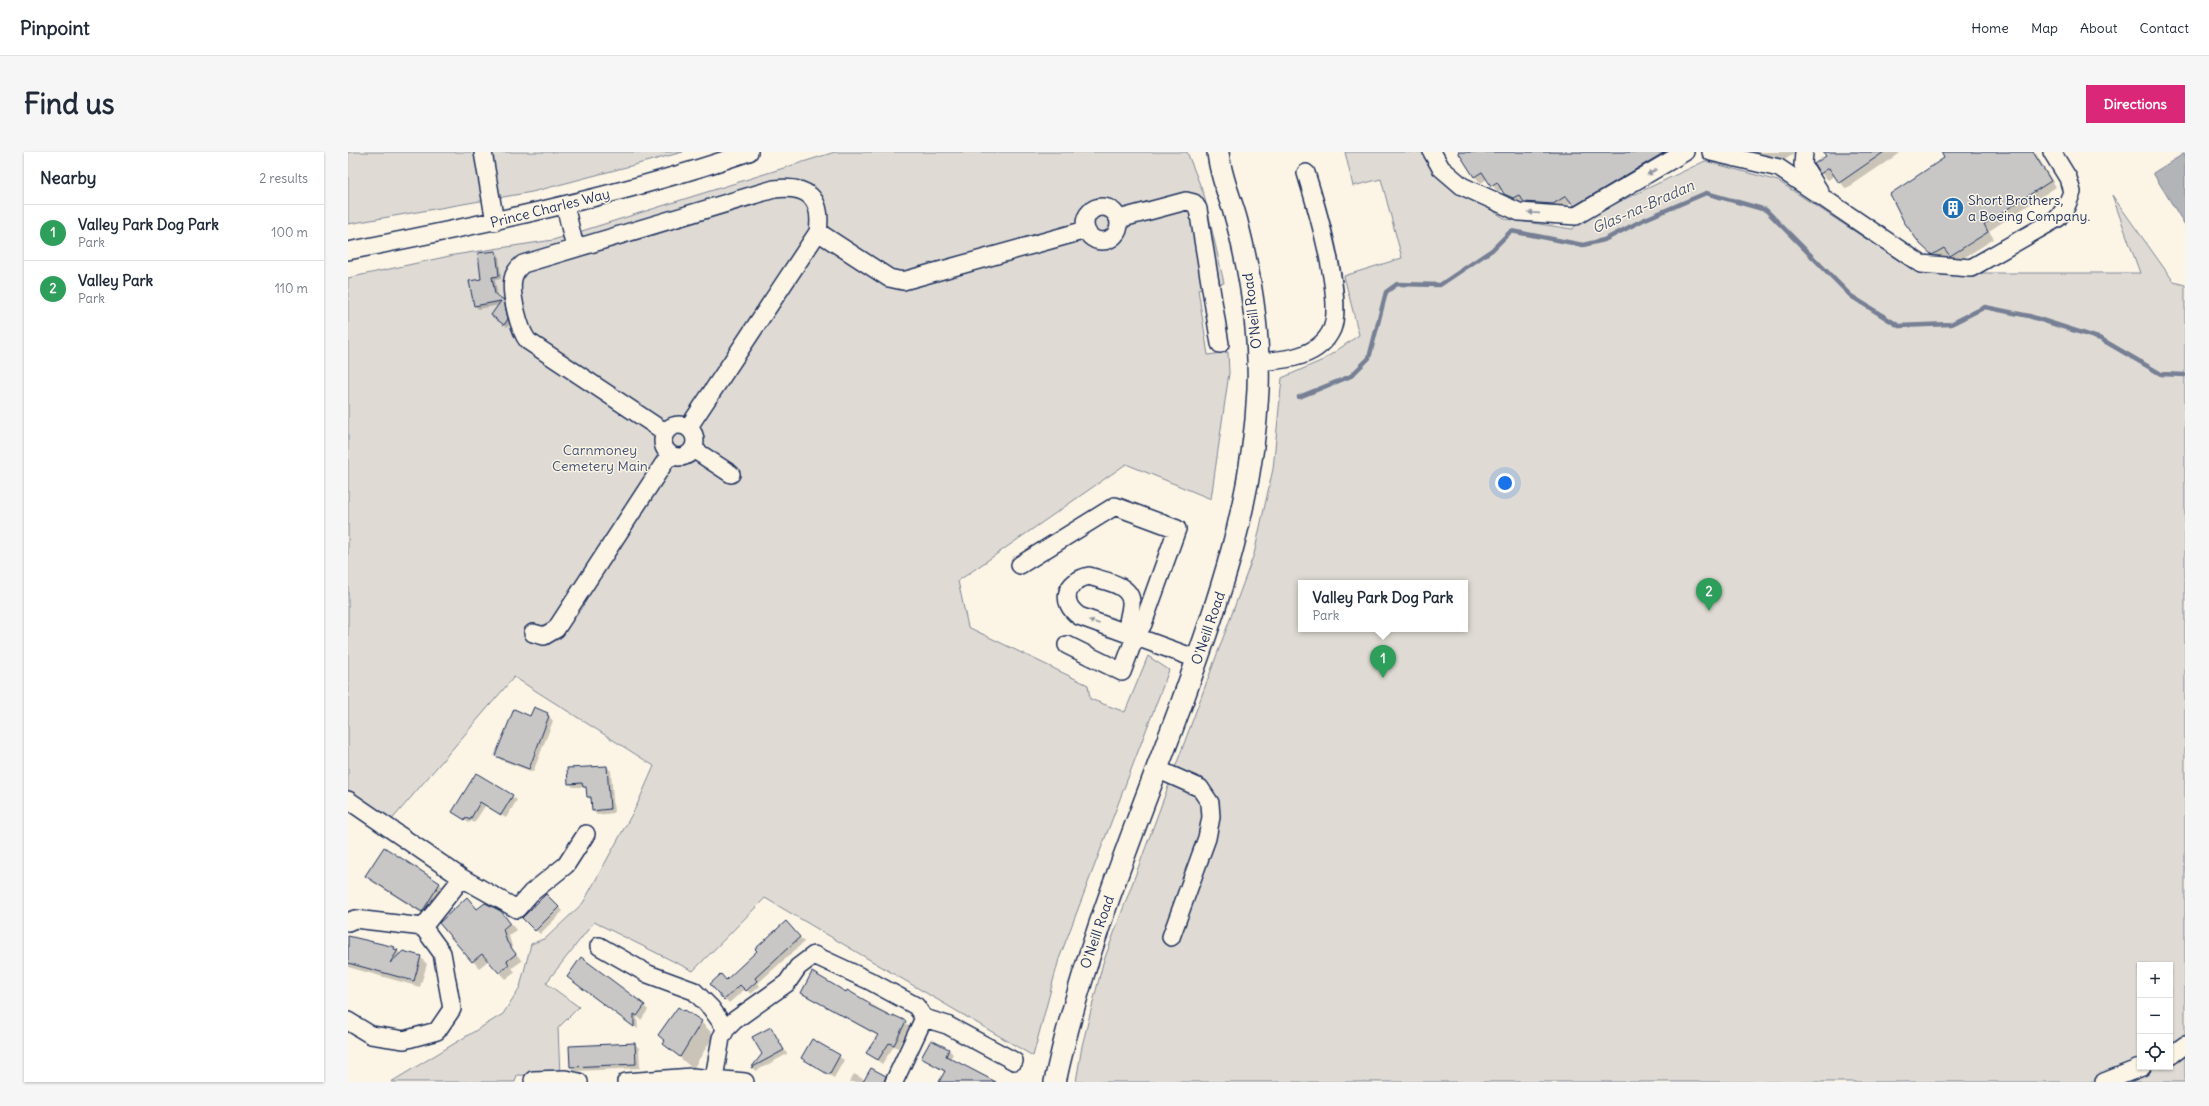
<!DOCTYPE html>
<html lang="en">
<head>
<meta charset="utf-8">
<style>
	:root { --surface:#fff; --page:#f6f6f7; --text:#1f2937; --muted:#747a83; --line:#e0e1e3; --accent:#db2777 }
	body { margin:0; font-family:Delius,sans-serif; background:var(--page); color:var(--text) }
	.controls { position:absolute; right:12px; bottom:12px; display:grid; overflow:hidden; border-radius:0px; box-shadow:0 1px 3px #0004 }
	.controls button { width:36px; height:36px; display:grid; place-items:center; padding:0; border:0; border-bottom:1px solid var(--line); background:var(--surface); color:var(--text); font:20px sans-serif }
	.you { position:absolute; left:1157px; top:331px; width:14px; height:14px; margin:-10px; border:3px solid #fff; border-radius:50%; background:#1a73e8; box-shadow:0 0 0 6px #1a73e833 }
	.badge { display:grid; place-items:center; width:26px; height:26px; border-radius:50%; background:var(--accent); color:#fff; font-size:13px; font-weight:700 }
	.pin { position:absolute; translate:-50% -33px; filter:drop-shadow(0 1px 2px #0008) }
	.pin::after { content:''; position:absolute; top:21px; width:14px; height:12px; background:inherit; clip-path:polygon(0 0,100% 0,50% 100%) }
	.popup { position:absolute; left:950px; top:428px; width:170px; height:52px; box-sizing:border-box; display:grid; place-content:center; border-radius:0px; background:var(--surface); filter:drop-shadow(0 1px 3px #0005); font-size:13px; white-space:nowrap; color:var(--muted) }
	.popup b { font-size:15px; color:var(--text) }
	.popup::after { content:''; position:absolute; left:50%; top:100%; margin-left:-8px; border:8px solid transparent; border-top-color:var(--surface) }
	.list { margin:0; padding:0; list-style:none }
	h2 { display:flex; justify-content:space-between; align-items:center; height:52px; margin:0; padding:0 16px; font-size:17px }
	h2 small { font-size:13px; font-weight:400; color:var(--muted) }
	.list li { display:grid; grid-template-columns:26px 1fr auto; gap:12px; align-items:center; box-sizing:border-box; height:56px; padding:0 16px; border-top:1px solid var(--line) }
	.list b { display:block; font-size:15px; white-space:nowrap }
	.list p { margin:0; font-size:13px; white-space:nowrap; color:var(--muted) }
	.list em { font-size:13px; font-style:normal; color:var(--muted) }
	.icon { flex:none; width:22px; height:22px; fill:none; stroke:currentColor; stroke-width:2; stroke-linecap:round; stroke-linejoin:round }
	.map { position:relative; flex:none; width:1837px; height:930px; overflow:hidden; border-radius:0px }
	header { display:flex; align-items:center; gap:24px; box-sizing:border-box; height:56px; padding:0 20px; background:var(--surface); border-bottom:1px solid var(--line) }
	header strong { font-size:19px }
	nav { display:flex; gap:22px; margin-inline-start:auto; font-size:14px }
	.intro { display:flex; align-items:center; justify-content:space-between; box-sizing:border-box; height:96px; padding:0 24px }
	h1 { margin:0; font-size:28px }
	.button { padding:10px 18px; border-radius:0px; background:var(--accent); color:#fff; font-size:14px; font-weight:700 }
	main { display:flex; gap:24px; padding:0 24px }
	aside { flex:1; background:var(--surface); border-radius:0px; box-shadow:0 1px 3px #0004 }
	.map>svg:first-child { display:block }
</style>
</head>
<body>
<header>
<strong>Pinpoint</strong>
<nav><a>Home</a><a>Map</a><a>About</a><a>Contact</a></nav>
</header>
<div class="intro"><h1>Find us</h1><a class="button">Directions</a></div>
<main>
<aside>
<h2>Nearby<small>2 results</small></h2>
<ul class="list">
<li><span class="badge" style="background:#2e9e5b">1</span><div><b>Valley Park Dog Park</b><p>Park</p></div><em>100 m</em></li>
<li><span class="badge" style="background:#2e9e5b">2</span><div><b>Valley Park</b><p>Park</p></div><em>110 m</em></li>
</ul>
</aside>
<div class="map">
<svg width="1837" height="930" viewBox="0 0 1837 930">
	<rect width="100%" height="100%" fill="#fcf5e5"/>
	<filter id="ink" filterUnits="userSpaceOnUse"><feTurbulence type="fractalNoise" baseFrequency=".025" numOctaves="2"/><feDisplacementMap in="SourceGraphic" scale="8" xChannelSelector="R" yChannelSelector="G"/><feConvolveMatrix kernelMatrix="1 2 1 2 8 2 1 2 1" color-interpolation-filters="sRGB"/></filter>
	<g filter="url(#ink)">
		<path fill="#dfdbd4" stroke="#7d8599" fill-rule="evenodd" d="M0,0H335L184,40L0,72Z
			M487,0H839L856,43L876,131L850,137L860,203L880,200L881,221L863,347L778,312L610,429L620,475L740,533L742,547L777,560L800,504L821,518L711,807L685,904L417,746L345,819L246,770L198,831L231,855L210,876L212,924L169,923L167,930H43L155,862L172,835L183,792L198,786L235,751L289,653L306,614L166,525L41,671L0,641V126L106,103L205,88Z
			M997,0H1074L1097,30L1158,67L1224,77L1237,66L1357,9L1430,29L1570,121H1792L1764,43L1826,130L1837,133V930H728L734,894L755,811L906,402L925,317L934,226L975,208L1011,183L996,124L1054,106L1033,27L1005,34ZM953,431H1117V477H953ZM1792,813H1822V915H1792Z"/>
		<path fill="#b2b4b8" stroke="#767f94" d="M1837,1V73L1805,21Z"/>
		<path fill="#0003" d="M1111,0H1336L1233,60L1224,50L1212,58L1183,56L1177,50L1172,52L1164,49L1154,37L1150,40L1139,27L1133,31L1126,24Z
			M1397,0H1445L1446,2L1433,10L1426,3L1418,7Z
			M1483,0H1553L1498,37L1487,23L1480,28L1473,21Z
			M1594,0H1687L1708,35L1641,79L1646,87L1609,110L1602,103L1591,109L1580,99L1598,6Z
			M147,100L151,103L153,127L147,128L150,145L157,152L163,171L159,175L147,166L152,153L130,157L127,153L134,127Z
			M199,562L205,569L185,620L153,608L149,604L183,565Z
			M259,615L263,619L266,661L249,663L245,659L244,649L240,645V638L236,635H225L221,631Z
			M128,622L169,648L158,666L137,654L126,671L123,669L121,671L105,660Z
			M36,696L92,732L98,738L81,766L25,730L19,723Z
			M198,743L215,759L192,782L175,766Z
			M119,746L130,758L159,767L168,778L161,784L165,798L174,809L164,816L167,820L158,827L141,808L131,816L92,771Z
			M442,774L456,790L410,831L412,834L403,842L397,837L381,851L363,832L378,829Z
			M0,785L46,796L53,802L72,805L79,812L72,835L0,815Z
			M224,829L296,854L300,858L293,868L289,864L290,877Z
			M500,839L561,874L550,896L546,894L534,912L520,901L530,884L454,841H499Z
			M338,859L353,870L366,883L345,917L316,892Z
			M423,876L439,902L408,919L404,916L415,902Z
			M465,888L496,908L486,926L454,906Z
			M583,889L601,898L605,902L602,907L646,930H595L597,920L574,906Z
			M287,892L291,896L292,916L227,919L223,915Z
			M506,922L517,928L535,923L539,928L538,930H501Z"/>
		<g fill="none" stroke-linecap="round" stroke-linejoin="round">
			<path stroke="#767f94" stroke-width="4.5" d="M951,245L1003,224L1021,206L1038,140L1049,132L1092,133L1144,98L1163,79L1235,93L1256,88L1295,68L1358,41L1418,58L1503,144L1551,174L1603,172L1637,155L1681,164L1753,187L1813,222L1837,223"/>
		</g>
		<path fill="#c8c7c6" stroke="#1b2f5e" d="M1110,0H1317L1226,54L1218,44L1205,52L1176,50L1171,43L1165,46L1156,42L1149,30L1143,34L1134,20L1126,25Z
			M1475,0H1536L1491,31L1481,16L1472,22L1466,12L1478,4Z
			M1593,0H1685L1703,29L1636,72L1640,80L1602,104L1596,96L1584,103L1572,92L1556,70L1542,42L1596,6Z
			M148,99L151,124L144,125L147,142L156,148L160,167L156,173L143,163L153,149L126,154L121,129L133,127L130,101Z
			M186,555L200,561L199,563L201,564L181,617L147,604L166,557L182,564Z
			M259,614L262,657L244,659L243,645H239L238,635H235L234,631L220,632L219,616Z
			M128,621L165,643L153,663L132,650L122,668L118,666L117,668L104,660Z
			M36,695L92,731L74,760L17,724Z
			M198,742L211,755L187,779L174,766Z
			M119,745L129,757L137,751L153,759L162,771L155,777L159,790L168,802L159,809L161,813L151,821L134,802L124,810L91,771Z
			M438,769L452,785L407,826L409,829L398,839L392,833L376,848L362,832L373,822L378,828L409,799L407,797Z
			M0,784L47,795L46,797L50,798L42,811L55,799L73,804L66,829L0,811Z
			M233,805L297,853L289,864L286,862V875L219,825Z
			M464,820L498,840L499,838L522,851L521,853L545,865V863L558,869L546,893L541,891L530,908L518,901L530,883L453,841Z
			M330,855L336,859L337,858L354,869L332,905L315,892L317,889L310,883Z
			M423,875L436,898L403,916L414,902L404,885Z
			M464,887L492,903L481,923L453,906Z
			M583,888L601,897L598,904L648,930H591L597,919L573,906Z
			M287,891L288,912L222,915L221,894Z
			M523,916L538,924L536,930H515Z"/>
		<g fill="none" stroke-linecap="round" stroke-linejoin="round">
			<g stroke="#1b2f5e" stroke-width="20">
				<path id="minor" d="M135,0L147,70
					M1084,0L1093,16L1114,34L1171,60L1228,64L1337,0
					M1363,0L1431,16L1573,112L1623,116L1710,66L1718,55L1724,40L1720,26L1704,0
					M1456,0L1455,13L1472,40
					M217,53L227,96
					M737 72a17 17 0 1 1 34 0a17 17 0 1 1-34 0Z
					M771,67L838,49L846,51L850,57L872,192
					M470,80L541,126L555,129L738,78
					M0,99C135,72 270,45 401,0
					M910,210C937,208 971,206 984,177C996,147 968,53 958,21
					M315 289a16 16 0 1 1 32 0a16 16 0 1 1-32 0Z
					M317,280L180,189C171,178 162,141 165,127C166,120 170,116 175,112L426,37C459,33 475,45 470,80L340,276
					M345,297L383,322
					M672,413L767,354L829,377L795,472L787,485L774,520L719,493
					M185,481L196,484L208,477L322,302
					M783,483C777,468 782,467 783,453C785,432 755,429 741,424C718,429 711,450 731,464L849,507
					M809,617L852,636L862,651L863,665L859,686L823,785
					M0,648L114,726L169,757L183,741L218,713L238,682
					M0,770L7,767L75,775L94,801L104,857L89,879L56,888L23,883L0,869
					M75,775L114,726
					M251,794L300,822L346,839L363,856L378,877
					M576,866L599,873L666,909
					M1822,904L1837,893
					M366,926L373,886L378,877L387,868L439,831L450,815L466,803L522,829L568,854L576,866L546,930
					M185,928L217,927L231,930
					M278,930L344,925L397,930
					M1756,930L1794,915"/>
			</g>
			<g stroke="#1b2f5e" stroke-width="24">
				<path id="major" d="M707,930C735,800 787,677 833,553C871,447 905,352 910,238C912,182 903,125 889,70C883,47 872,24 870,0"/>
			</g>
			<use href="#minor" stroke="#fcf5e5" stroke-width="17"/>
			<use href="#major" stroke="#fcf5e5" stroke-width="21"/>
		</g>
		<defs><path id="oneway-solid" d="M-6-.8H1V-3.2L6.5 0L1 3.2V.8H-6Z"/></defs>
		<g fill="#8c92a2">
			<use href="#oneway-solid" transform="translate(1304 20) rotate(150)"/>
			<use href="#oneway-solid" transform="translate(1186 61) rotate(-176)"/>
			<use href="#oneway-solid" transform="translate(746 470) rotate(-160)"/>
		</g>
	</g>
	<defs>
		<g id="building-disc" transform="scale(1.15)"><circle r="9.5" fill="#1f6fb2" stroke="#fcf5e5"/><path d="M-4-6H4V6H1V3H-1V6H-4ZM-2.5-4.3h1.7v1.8h-1.7ZM.8-4.3h1.7v1.8H.8ZM-2.5-1h1.7V.8h-1.7ZM.8-1h1.7V.8H.8Z" fill="#fff"/></g>
	</defs>
	<g fill-rule="evenodd">
		<use href="#building-disc" x="1605" y="56"/>
	</g>
	<g text-anchor="middle" stroke-width="3" stroke-linejoin="round" paint-order="stroke">
		<g font-size="14" fill="#1b2f5e" stroke="#fcf5e5" text-anchor="start">
			<text x="1620" y="53">Short Brothers,<tspan x="1620" dy="16">a Boeing Company.</tspan></text>
		</g>
		<g font-size="14" fill="#1b2f5e" stroke="#fcf5e5">
			<text transform="translate(202 56) rotate(-14)" y="5">Prince Charles Way</text>
			<text transform="translate(904 159) rotate(-97)" y="5">O'Neill Road</text>
			<text transform="translate(860 476) rotate(-71)" y="5">O'Neill Road</text>
			<text transform="translate(749 780) rotate(-71)" y="5">O'Neill Road</text>
		</g>
		<g font-size="14" fill="#425176" stroke="#fcf5e5">
			<text x="252" y="303">Carnmoney<tspan x="252" dy="16">Cemetery Main</tspan></text>
		</g>
		<g font-size="15" font-style="italic" fill="#485779" stroke="#fcf5e5">
			<text transform="translate(1295 55) rotate(-24)" y="5">Glas-na-Bradan</text>
		</g>
	</g>
</svg>
<div class="controls">
<button>+</button>
<button>−</button>
<button><svg class="icon" aria-label="locate" viewBox="0 0 24 24"><circle cx="12" cy="12" r="6"/><path d="M12 2v4M12 18v4M2 12h4M18 12h4"/></svg></button>
</div>
<div class="you"></div>
<div class="pin badge" style="left:1035px;top:526px;background:#2e9e5b">1</div>
<div class="popup"><b>Valley Park Dog Park</b>Park</div>
<div class="pin badge" style="left:1361px;top:459px;background:#2e9e5b">2</div>
</div>
</main>
</body>
</html>
